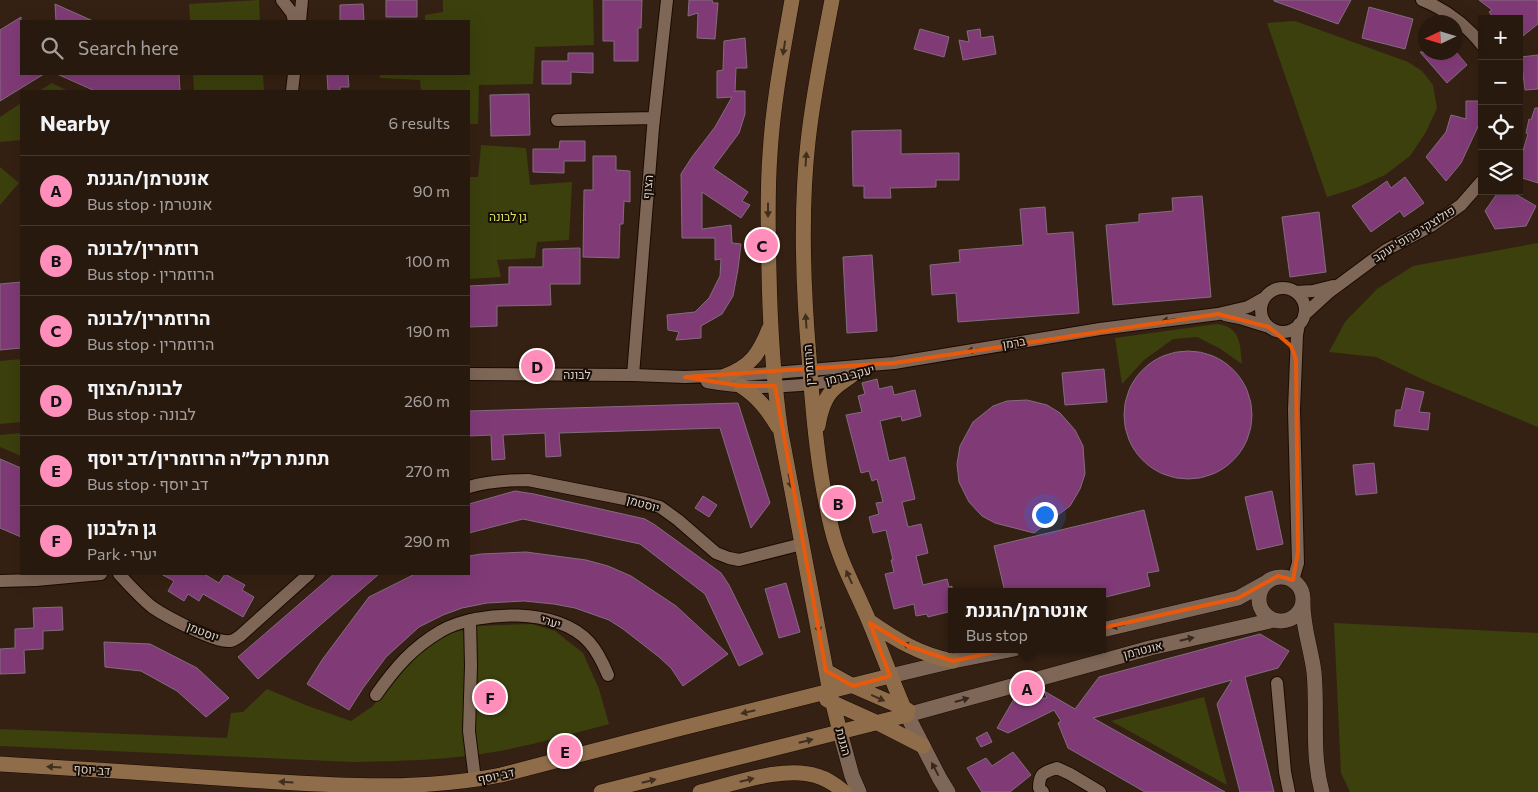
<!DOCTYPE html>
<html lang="en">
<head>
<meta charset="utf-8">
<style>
	:root { --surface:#28190e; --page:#34261c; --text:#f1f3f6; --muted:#a5a09e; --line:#44382e; --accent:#ff8eba }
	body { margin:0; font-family:Commissioner,Heebo,sans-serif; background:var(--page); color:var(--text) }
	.controls { position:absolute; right:15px; top:15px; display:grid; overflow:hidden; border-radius:0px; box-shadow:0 5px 20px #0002 }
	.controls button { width:45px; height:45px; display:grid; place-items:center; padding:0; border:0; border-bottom:1px solid var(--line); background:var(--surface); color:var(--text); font:25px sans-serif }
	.compass { position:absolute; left:1418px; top:15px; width:45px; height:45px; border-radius:50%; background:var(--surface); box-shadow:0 5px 20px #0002; rotate:266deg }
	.you { position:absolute; left:1044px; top:514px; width:18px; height:18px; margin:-12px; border:4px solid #fff; border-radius:50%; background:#1a73e8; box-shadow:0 0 0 8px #1a73e833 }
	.badge { display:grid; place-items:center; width:32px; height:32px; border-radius:50%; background:var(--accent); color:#111; font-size:16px; font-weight:700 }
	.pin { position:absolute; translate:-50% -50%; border:2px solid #fff; box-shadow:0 1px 5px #0006 }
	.popup { position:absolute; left:948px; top:588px; width:158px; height:65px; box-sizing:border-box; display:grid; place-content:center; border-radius:0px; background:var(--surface); filter:drop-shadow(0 1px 4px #0005); font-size:16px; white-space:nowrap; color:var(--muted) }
	.popup b { font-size:19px; color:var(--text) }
	.popup::after { content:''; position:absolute; left:50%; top:100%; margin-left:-10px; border:10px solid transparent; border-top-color:var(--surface) }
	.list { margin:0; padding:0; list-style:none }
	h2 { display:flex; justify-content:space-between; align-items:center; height:65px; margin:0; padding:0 20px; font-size:21px }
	h2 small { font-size:16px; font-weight:400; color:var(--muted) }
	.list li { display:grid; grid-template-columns:32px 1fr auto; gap:15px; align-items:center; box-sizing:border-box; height:70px; padding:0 20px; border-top:1px solid var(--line) }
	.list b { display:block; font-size:19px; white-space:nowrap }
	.list p { margin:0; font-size:16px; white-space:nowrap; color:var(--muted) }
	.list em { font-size:16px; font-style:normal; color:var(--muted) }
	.icon { flex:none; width:28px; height:28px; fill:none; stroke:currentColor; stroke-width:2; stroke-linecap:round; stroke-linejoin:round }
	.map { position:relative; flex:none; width:1538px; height:792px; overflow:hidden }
	.search { position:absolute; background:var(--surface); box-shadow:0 5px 20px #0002; left:20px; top:20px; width:450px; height:55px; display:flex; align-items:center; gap:12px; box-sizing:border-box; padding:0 18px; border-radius:0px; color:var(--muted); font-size:19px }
	.panel { position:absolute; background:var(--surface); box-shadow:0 5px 20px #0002; left:20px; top:90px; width:450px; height:485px; border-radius:0px }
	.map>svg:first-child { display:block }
</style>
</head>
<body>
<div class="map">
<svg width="1538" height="792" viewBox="0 0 1538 792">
	<rect width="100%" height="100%" fill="#352113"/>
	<path fill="#3c400d" d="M259,0L260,21H190L189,4Z
		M443,0H593L594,45L535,47L533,84L479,85L478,124H469V91H421L420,80L380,78V74H469V21H425V15L443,12Z
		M1295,21L1408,62L1422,71L1433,85L1437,108L1426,132L1410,156L1385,175L1356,188L1327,197L1267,23Z
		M193,74H263L264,91H194Z
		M52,83L68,91H39Z
		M21,103V140L0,142V117Z
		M481,145L526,148L530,185L572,182L569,240L537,242L535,258L497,260L501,277L469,279V177H478Z
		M0,167L19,183L0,205Z
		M1538,243V427L1424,380L1376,357L1329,352L1345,322L1377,289L1413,266Z
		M1217,324C1241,327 1240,344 1242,364L1219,348L1197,337L1173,339L1144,360L1122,384L1115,338Z
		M21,359V422L0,424V361Z
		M21,433V456L0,447V435Z
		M1334,623L1538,633V792H1350L1341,773Z
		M532,624L555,631L583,653L599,689L609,724C571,734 533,745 494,752C448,760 400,761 353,762L0,746V729L227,738L231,713L243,712L267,689L308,706L351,721L373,706L406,661L442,636L476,626Z
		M1204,697L1227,785L1111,721Z"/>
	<path fill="#803b77" stroke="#826c7e" d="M386,0H417V17H386Z
		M603,0H642L641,28H638V61H614V41H603Z
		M689,0H712L713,3H718L715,39L697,38L698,13L688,16Z
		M1274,0H1351L1338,24L1274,1Z
		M1479,0H1538V24L1519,39V19H1494L1489,12L1492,10Z
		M55,4L93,21H56Z
		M363,4L364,21H340V5Z
		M1369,7L1413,19L1405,49L1362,38Z
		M21,17V74H44L0,101V30Z
		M920,29L949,37L944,57L914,49Z
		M980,29L981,38L993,36L996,54L963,60L959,40L969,42L967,31Z
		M745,38L747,68H736L735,92L736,91H745V114L739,133L713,168L748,192L742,201L750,205L741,218L702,192V229L731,225L732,243L741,244L738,269L733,296L722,314L701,326V338L676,340L679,332L668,330L667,315L695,312L709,298L720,276L721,259L715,260V238H682L681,174L692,157L715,127L732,97L717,98V71L723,70L724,41Z
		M1420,52H1456L1467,65L1447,83Z
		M568,53H593V73L571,72V84H542V61H568Z
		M1538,55V89L1525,90L1521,57Z
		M57,74H179L180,91H95Z
		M327,74H348L349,87H340V91H328Z
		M529,94L530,135L491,136L490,95Z
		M1466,101H1482V118L1461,163L1446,181L1426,157L1446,132L1451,115L1466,119Z
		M1535,108H1538V183L1519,177V164L1528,134L1526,133L1529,119L1531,120Z
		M901,130V154L959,153V180H936V187L890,188L891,198H864V186H853L852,131Z
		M560,141H585V161H564V173L533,172V149H559Z
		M593,156H616V170L630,171V202L624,201L623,224H620L619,258L583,257L584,190H593Z
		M1405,177L1424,203L1404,217L1400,211L1371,232L1352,206L1387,181L1391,188Z
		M1499,191H1510L1536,206L1526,226L1495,229L1485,211Z
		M1202,196L1211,297L1113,305L1106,225L1139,222V214L1173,211L1172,198Z
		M1045,207L1047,234L1073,232L1079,313L958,322L956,293L932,295L930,265L960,262L959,250L1023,245L1020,209Z
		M1319,212L1326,272L1290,277L1282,217Z
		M580,248V284H550L551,305L497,306V326L469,327V286L509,284V267H543V249Z
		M872,255L877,331L847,333L843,257Z
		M21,282V348L0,350V284Z
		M1124 415a64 64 0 1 1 128 0a64 64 0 1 1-128 0Z
		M1104,369L1107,402L1065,405L1062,373Z
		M877,379L879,389L892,386L894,395L915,390L921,416L902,421L901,416L880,421L889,461L905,457L915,499L902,502L908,527L921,524L928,553L916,556L923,585L947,579L949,587L952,586V611L928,617L927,614L916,616L914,604L894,609L885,574L894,572L891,560H893L886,530L873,533L869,517L879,514L876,503L883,502L877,479L872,481L869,471L861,473L846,415L862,412L858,396L865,394L862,383Z
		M1406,388L1424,392L1419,412L1430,413L1428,430L1394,426L1396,410H1401Z
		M1027,400L1047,405L1060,413L1075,430L1083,446L1085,474L1080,489L1070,506L1034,533L995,523L982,516L969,502L959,482L957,464L960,446L973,422L993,406L1007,401Z
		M738,403L770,503L751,528L720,428L559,433L561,456L546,457L545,433L503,435L505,459L492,460L491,435L469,436V411Z
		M0,459L21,468V537L0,528Z
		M1374,463L1377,493L1356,495L1353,465Z
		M515,491L534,494L645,519L655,525L721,573L729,585L763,654L739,666L705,594L640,544L523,519L469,533V504Z
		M1272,491L1283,544L1257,550L1245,497Z
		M703,496L717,505L709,517L695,508Z
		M1144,510L1159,571L1147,573L1150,586L1102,598V592H1005L994,546Z
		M526,552L586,560L608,566L631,576L676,606L728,654L683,686L671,668L659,657L623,629L609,620L575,608L554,604L524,601L487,603L462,608L443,615L419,627L386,657L363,688L349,710L307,684L322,660L369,597L415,574H469V556L481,554Z
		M161,574H204L219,583L225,574L245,585L242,590L254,597L243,617L203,594L199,601L188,594L184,601L168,591L174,581Z
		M334,574H379L258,679L238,657Z
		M786,583L800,632L779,638L765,589Z
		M62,607L63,630L43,631V649L24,650L25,673L0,674V649L15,648V629L34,628L33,608Z
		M1260,634L1289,651L1278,668L1245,677L1274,792H1240L1217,704L1232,680L1093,718L1225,792H1145L1068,748L1058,723L1061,721L1054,710L1008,733L997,728L1014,699L1047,698L1044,691L1075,709L1099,677Z
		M104,642L150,644L197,668L229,698L206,717L177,691L141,671L105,667Z
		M987,732L992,742L981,747L976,738Z
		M1013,752L1031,775L1010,792H982L967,768L986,758L992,766Z"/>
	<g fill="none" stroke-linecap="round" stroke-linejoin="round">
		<g stroke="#1c0a01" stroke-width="14">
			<path id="minor" d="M282,0L292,13L294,21
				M1422,0C1447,10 1466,25 1482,45
				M300,21L302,0
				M292,91L294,74
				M557,120L654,118
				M1261 310a22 22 0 1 1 44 0a22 22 0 1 1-44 0Z
				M1296,292L1313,291L1333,286
				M1225,315L1240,318L1269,327
				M1304,315L1328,293L1386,250L1431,226L1461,205L1482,181
				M469,374L633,375L685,377L774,373L894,363L1100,329L1218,314L1248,307L1264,298
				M633,375L653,128L667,0
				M707,382C748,390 807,388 848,377
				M469,487C488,481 508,480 528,480L645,503L660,507L678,520L716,553L729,558L739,560L802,544
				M119,574C129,585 140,597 152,607C165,616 215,643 230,641C233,641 237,638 240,636L309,574
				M1293,580L1298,563L1294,410L1297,335L1299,324
				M0,581L36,580L101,574
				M470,620L471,666L469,731L475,780
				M1277,683L1285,772L1289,792
				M376,695C395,668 412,648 441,631C479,610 558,607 589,642C598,652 603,663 608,675
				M1043,792L1039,788C1039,773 1044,772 1057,768L1070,774L1100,792"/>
		</g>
		<g stroke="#1c0a01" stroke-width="16">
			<path id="tertiary" d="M1259 599a22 22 0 1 1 44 0a22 22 0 1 1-44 0Z
				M1303,600C1302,625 1311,648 1314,672C1318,713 1311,752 1322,792
				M1102,630L1238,598L1265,583
				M890,676L953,661L1014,649
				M840,732L852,776L859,792
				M948,792L940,779L907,715L1150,648L1274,620"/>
		</g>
		<g stroke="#1c0a01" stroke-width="16">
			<path id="secondary" d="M792,0C783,51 773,102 770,154C767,193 768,232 769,271C770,325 773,379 781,433L830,692L840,732
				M725,376C751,366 759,354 769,329
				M741,386C758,397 768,410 778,427
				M818,426C820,414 825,397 834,389C839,384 846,380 851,376
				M869,621C896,640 921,655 953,661
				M826,671L853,686L908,710
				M827,700L878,723L923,746
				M0,764C82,769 165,774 247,780C332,785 416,792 501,775L682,728L890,676
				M601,792L907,715C893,684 882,652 869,621C856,590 840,562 832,530C818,473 813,415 809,357C803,286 800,213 808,142C813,94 823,47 832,0
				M700,792C734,784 784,765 817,776C827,779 836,785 844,792"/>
		</g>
		<use href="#minor" stroke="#7f6758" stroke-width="12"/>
		<use href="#tertiary" stroke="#7f6758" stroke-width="15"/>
		<use href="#secondary" stroke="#8f6d4b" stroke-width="15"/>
	</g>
	<defs><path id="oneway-solid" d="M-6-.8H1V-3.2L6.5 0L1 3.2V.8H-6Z" transform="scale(1.25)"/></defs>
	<g fill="#402f1f">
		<use href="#oneway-solid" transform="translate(784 48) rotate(99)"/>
		<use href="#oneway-solid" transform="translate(806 159) rotate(-86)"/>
		<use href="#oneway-solid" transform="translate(768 210) rotate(90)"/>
		<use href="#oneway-solid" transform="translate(806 321) rotate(-94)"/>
		<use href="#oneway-solid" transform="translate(790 481) rotate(79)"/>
		<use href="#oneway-solid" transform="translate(849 577) rotate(-114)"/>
		<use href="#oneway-solid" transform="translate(818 626) rotate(79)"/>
		<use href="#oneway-solid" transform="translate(909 646) rotate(-154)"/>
		<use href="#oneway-solid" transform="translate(878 698) rotate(24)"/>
		<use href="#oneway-solid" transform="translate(748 712) rotate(167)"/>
		<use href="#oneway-solid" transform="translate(806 741) rotate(-14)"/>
		<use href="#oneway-solid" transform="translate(54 767) rotate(-176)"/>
		<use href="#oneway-solid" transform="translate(747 780) rotate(-14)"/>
		<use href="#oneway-solid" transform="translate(649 781) rotate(-14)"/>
		<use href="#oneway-solid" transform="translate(286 782) rotate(-176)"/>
	</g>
	<g fill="#36281f">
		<use href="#oneway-solid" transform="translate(1169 320) rotate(173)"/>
		<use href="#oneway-solid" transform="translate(974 350) rotate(171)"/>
		<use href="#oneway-solid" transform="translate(1118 626) rotate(167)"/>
		<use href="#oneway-solid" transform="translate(1187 639) rotate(-13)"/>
		<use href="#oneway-solid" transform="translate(962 700) rotate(-16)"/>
		<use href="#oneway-solid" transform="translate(935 769) rotate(-118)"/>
	</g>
	<path fill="none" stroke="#e8590c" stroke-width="4" stroke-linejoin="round" d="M1218,314L1269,327L1291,346L1296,359L1298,551L1293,580L1278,576L1238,598L953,661L908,646L870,623L890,676L853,686L826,671L775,386H741L685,377L894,363Z"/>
	<g text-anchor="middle" stroke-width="4" stroke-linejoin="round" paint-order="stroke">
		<g font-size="12" fill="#dccfc6" stroke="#160d07">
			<text transform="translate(648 187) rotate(-85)" y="4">הצוף</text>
			<text transform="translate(1414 234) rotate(-32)" y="4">פולוצקי פרופ' יעקב</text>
			<text transform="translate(1014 343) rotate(-9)" y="4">ברמן</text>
			<text transform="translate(809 365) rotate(-94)" y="4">הרוזמרין</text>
			<text x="577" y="379">לבונה</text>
			<text transform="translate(850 375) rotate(-14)" y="4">יעקב ברמן</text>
			<text transform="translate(643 504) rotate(16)" y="4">יוסטמן</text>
			<text transform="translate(551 622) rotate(18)" y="4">יערי</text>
			<text transform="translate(203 632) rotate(22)" y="4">יוסטמן</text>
			<text transform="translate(1143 650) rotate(-14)" y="4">אונטרמן</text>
			<text transform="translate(843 742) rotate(75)" y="4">הגננת</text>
			<text transform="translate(92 770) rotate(4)" y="4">דב יוסף</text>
			<text transform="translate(496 776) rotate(-12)" y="4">דב יוסף</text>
		</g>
		<g font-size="12" fill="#d3df5d" stroke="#160d07">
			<text x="508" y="221">גן לבונה</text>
		</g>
	</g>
</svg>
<div class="controls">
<button>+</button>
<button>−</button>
<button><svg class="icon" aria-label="locate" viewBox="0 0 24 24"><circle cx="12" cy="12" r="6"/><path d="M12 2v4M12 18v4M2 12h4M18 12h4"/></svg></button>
<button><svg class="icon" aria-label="layers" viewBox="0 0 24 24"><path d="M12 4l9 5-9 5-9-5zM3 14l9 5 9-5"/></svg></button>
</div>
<svg class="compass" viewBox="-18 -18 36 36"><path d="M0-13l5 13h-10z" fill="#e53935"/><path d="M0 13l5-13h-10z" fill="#a5a09e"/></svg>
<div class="you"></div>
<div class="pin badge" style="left:1027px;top:688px">A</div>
<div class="popup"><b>אונטרמן/הגננת</b>Bus stop</div>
<div class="pin badge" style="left:838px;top:503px">B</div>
<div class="pin badge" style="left:762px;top:245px">C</div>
<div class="pin badge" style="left:537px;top:366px">D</div>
<div class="pin badge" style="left:565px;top:751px">E</div>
<div class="pin badge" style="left:490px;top:697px">F</div>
<div class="search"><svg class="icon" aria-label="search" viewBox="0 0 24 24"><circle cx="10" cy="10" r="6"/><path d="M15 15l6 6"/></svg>Search here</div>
<section class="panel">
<h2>Nearby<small>6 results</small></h2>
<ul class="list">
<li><span class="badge">A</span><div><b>אונטרמן/הגננת</b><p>Bus stop · אונטרמן</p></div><em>90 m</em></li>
<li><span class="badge">B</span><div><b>רוזמרין/לבונה</b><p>Bus stop · הרוזמרין</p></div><em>100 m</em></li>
<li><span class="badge">C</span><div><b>הרוזמרין/לבונה</b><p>Bus stop · הרוזמרין</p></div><em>190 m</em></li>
<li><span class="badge">D</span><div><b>לבונה/הצוף</b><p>Bus stop · לבונה</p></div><em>260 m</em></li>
<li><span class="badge">E</span><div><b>תחנת רקל״ה הרוזמרין/דב יוסף</b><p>Bus stop · דב יוסף</p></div><em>270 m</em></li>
<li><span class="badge">F</span><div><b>גן הלבנון</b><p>Park · יערי</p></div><em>290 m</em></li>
</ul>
</section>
</div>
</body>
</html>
